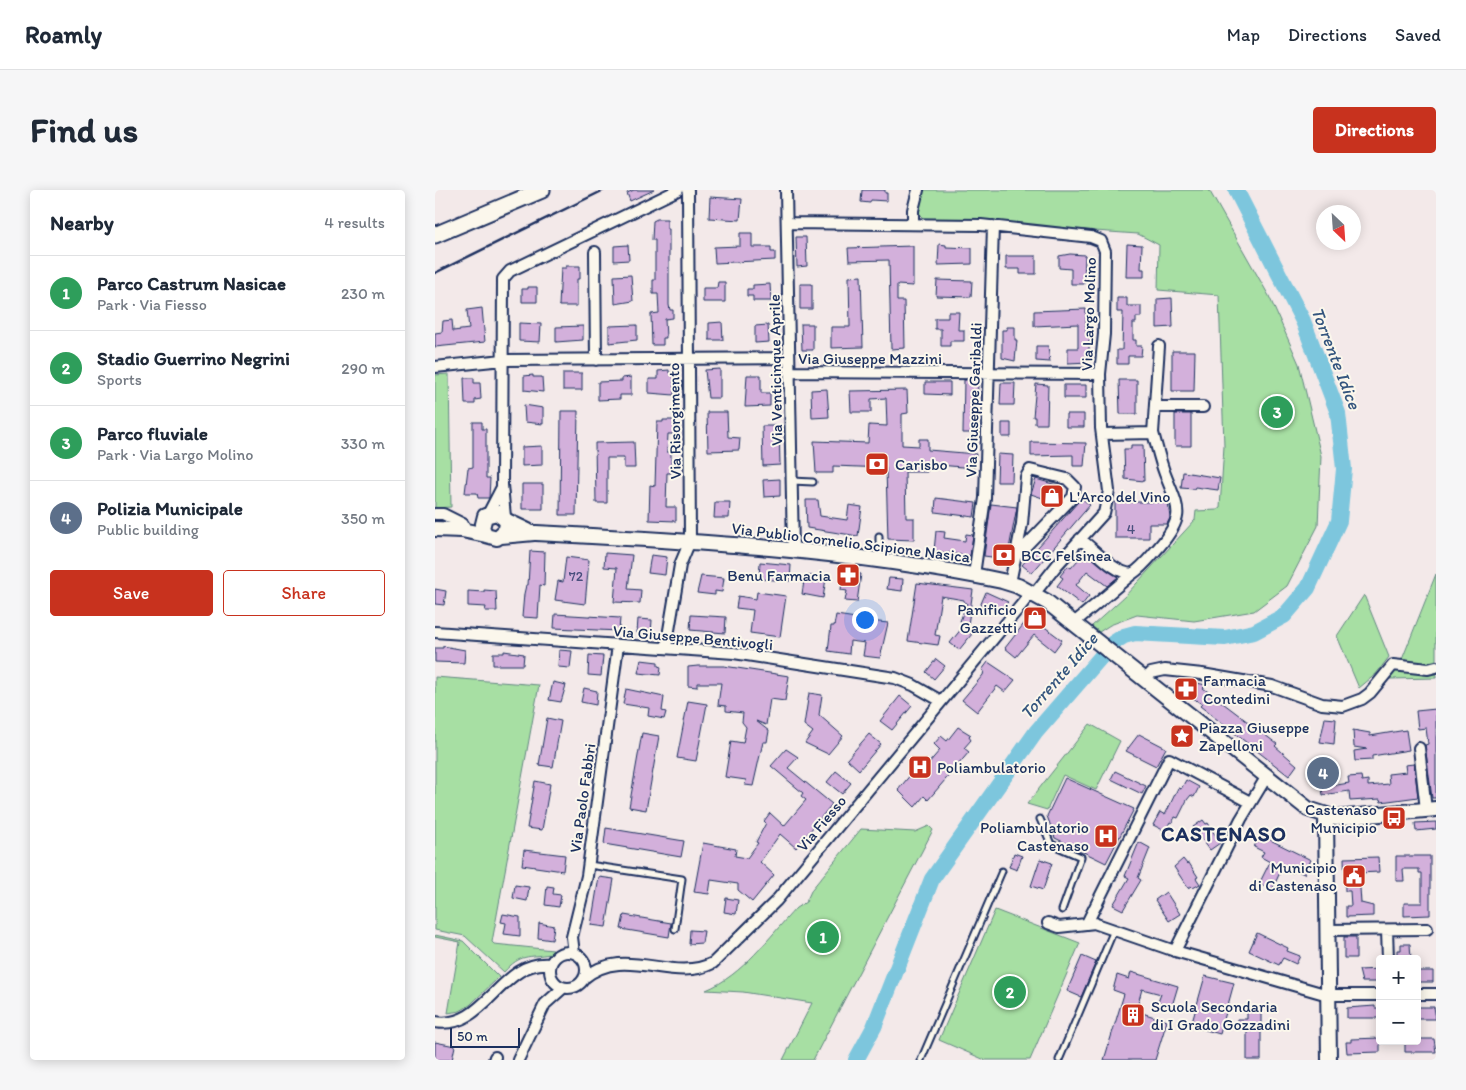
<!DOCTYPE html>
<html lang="en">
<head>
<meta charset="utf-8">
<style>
	:root { --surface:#fff; --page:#f6f6f7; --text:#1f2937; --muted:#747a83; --line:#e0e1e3; --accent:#c8321e }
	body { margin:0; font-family:Itim,sans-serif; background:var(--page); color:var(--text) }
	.controls { position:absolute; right:15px; bottom:15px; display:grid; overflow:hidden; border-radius:5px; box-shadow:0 2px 12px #0003 }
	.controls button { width:45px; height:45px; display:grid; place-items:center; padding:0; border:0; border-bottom:1px solid var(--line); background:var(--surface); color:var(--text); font:25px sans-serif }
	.compass { position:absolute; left:881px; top:15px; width:45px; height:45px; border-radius:50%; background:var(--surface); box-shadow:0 2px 12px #0003; rotate:155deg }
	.scale { position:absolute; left:15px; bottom:12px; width:70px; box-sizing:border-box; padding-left:5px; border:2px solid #1b2f5e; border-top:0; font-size:14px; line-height:18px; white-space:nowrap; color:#1b2f5e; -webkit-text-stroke:4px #fbf7ec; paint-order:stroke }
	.you { position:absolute; left:429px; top:429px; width:18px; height:18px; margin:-12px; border:4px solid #fff; border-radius:50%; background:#1a73e8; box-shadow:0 0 0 8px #1a73e833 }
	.badge { display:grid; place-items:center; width:32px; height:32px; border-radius:50%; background:var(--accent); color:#fff; font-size:16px; font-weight:700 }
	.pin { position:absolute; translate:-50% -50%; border:2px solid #fff; box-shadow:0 1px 5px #0006 }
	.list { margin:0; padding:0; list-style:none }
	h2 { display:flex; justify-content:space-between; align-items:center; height:65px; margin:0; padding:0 20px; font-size:21px }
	h2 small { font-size:16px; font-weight:400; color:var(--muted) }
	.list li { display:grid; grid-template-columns:32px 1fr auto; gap:15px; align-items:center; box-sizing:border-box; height:75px; padding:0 20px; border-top:1px solid var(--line) }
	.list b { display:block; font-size:19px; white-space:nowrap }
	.list p { margin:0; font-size:16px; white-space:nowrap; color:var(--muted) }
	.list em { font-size:16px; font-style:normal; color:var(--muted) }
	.actions { display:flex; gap:10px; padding:15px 20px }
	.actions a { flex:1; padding:11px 0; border:1px solid var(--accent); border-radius:5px; text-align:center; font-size:18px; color:var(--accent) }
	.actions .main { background:var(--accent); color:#fff }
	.map { position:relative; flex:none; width:1001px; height:870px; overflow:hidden; border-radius:5px }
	header { display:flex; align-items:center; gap:30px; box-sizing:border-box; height:70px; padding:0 25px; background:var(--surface); border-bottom:1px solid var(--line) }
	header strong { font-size:24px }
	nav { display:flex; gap:28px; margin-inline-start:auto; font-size:18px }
	.intro { display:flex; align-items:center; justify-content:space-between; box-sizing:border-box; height:120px; padding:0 30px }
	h1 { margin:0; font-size:35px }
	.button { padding:12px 22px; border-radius:5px; background:var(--accent); color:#fff; font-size:18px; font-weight:700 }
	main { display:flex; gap:30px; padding:0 30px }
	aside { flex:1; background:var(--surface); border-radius:5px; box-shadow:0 2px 12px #0003 }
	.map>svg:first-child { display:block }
</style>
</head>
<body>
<header>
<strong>Roamly</strong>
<nav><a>Map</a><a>Directions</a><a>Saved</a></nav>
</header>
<div class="intro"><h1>Find us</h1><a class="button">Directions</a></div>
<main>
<aside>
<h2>Nearby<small>4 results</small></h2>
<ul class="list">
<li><span class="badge" style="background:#2e9e5b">1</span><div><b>Parco Castrum Nasicae</b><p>Park · Via Fiesso</p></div><em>230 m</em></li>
<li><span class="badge" style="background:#2e9e5b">2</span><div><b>Stadio Guerrino Negrini</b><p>Sports</p></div><em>290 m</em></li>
<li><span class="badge" style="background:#2e9e5b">3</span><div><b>Parco fluviale</b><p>Park · Via Largo Molino</p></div><em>330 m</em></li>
<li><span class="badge" style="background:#5c6f8a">4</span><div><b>Polizia Municipale</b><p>Public building</p></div><em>350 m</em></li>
</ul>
<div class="actions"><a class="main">Save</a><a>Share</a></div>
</aside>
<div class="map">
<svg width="1001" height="870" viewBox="0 0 1001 870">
	<rect width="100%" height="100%" fill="#f3e9e9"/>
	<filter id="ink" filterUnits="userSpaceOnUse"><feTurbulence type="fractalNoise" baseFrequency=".02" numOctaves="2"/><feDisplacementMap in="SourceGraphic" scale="10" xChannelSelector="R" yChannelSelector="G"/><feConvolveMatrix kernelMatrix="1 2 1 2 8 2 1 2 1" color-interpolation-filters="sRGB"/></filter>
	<g filter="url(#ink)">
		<path fill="#a7dfa3" stroke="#618780" d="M488,0H774L834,106L864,174L886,266L883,336L852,396L819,421L759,431L702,425L675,435L664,442L657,436L690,406L760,330L761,321L782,320L785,318L789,256L784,105L723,100L724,55L703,44L489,29L484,24Z
			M14,184L16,317L0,318V185Z
			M1001,384V488L955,489L968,467Z
			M929,405L954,467L941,484L924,498L902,446Z
			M0,487L104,495L57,752L59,754L118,760L115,764C93,768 86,763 69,782L30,746L0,740Z
			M655,534L685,551L661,600L628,585L612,620L592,614Z
			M494,636L498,640L378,870H348L377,813L308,802L271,800C308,785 334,747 361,718L371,712L377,699L426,639L480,642Z
			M560,720L645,753L595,870H550L504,850Z
			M0,745L28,751L64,787L35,815L25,821L13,823L25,752L0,747Z"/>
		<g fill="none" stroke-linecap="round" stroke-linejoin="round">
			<path stroke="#7dc6dd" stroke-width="16" d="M421,870L439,837L497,689L601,542L678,453L689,446L700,443L790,448L819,442L849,426L873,398L904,331L909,279L903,223L868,131L801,0"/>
		</g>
		<path fill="#d3b0db" stroke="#1b2f5e" d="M199,0H219L195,11L192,3Z
			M427,0H450V3H452V11L436,10L435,13L426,12Z
			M275,7L307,9L305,30L274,28Z
			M222,29H232V39H234V115L235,120H238V128L230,129L231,148H228V155H217L216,124L224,123L223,104H218V90H220V50H217L218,31Z
			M305,43H317V57H336V62H340V70L280,73L279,57L305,56Z
			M361,47H371L372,76L362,77Z
			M504,54L511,55V57L537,58V74L503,75Z
			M692,54L707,55L706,79H709V87H691Z
			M193,55L194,70L179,71V56Z
			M478,56V96L462,95V111H469L470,158L456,159L454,70L414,71L413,58Z
			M635,64L650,65L649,94H636V79L624,78V66Z
			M571,66H601V84H585V79H571Z
			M131,76H145V89H142V116H124L126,78H131Z
			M196,85L198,111L180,114L179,86Z
			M426,86L428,157L396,158V137H415L414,87Z
			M502,90L537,91L536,107L501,106Z
			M283,92H290V112H268V98H282Z
			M335,94L336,111H318V106H312V99H318V95Z
			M365,94H377V119H365Z
			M93,97H102V112H87V99H93Z
			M682,108H692V116H706V127H701V133H698V150H701V156H707L706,166H693V174H682V160H687L688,122H682Z
			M737,108L738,137L722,138V109Z
			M47,118L50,152L0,157V143L7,142L8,131L17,130L18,141L34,139L32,120Z
			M651,119V144H658V151H654V172L633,173V158H643V134L599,136V121Z
			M513,122H524L523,140H529V151H515V156H506V139H500V128H513Z
			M287,132L288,150H274V133Z
			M84,133L106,134L105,152L84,151Z
			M366,134H378V160H367Z
			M202,135V150L174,153V136Z
			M333,135L334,152L320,153V136Z
			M148,136V150L121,152V137Z
			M572,137H580V150H582L580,171L567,168V140H572Z
			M601,156H613L615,172L601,171Z
			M737,161H760L759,201H737Z
			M285,179V208H273L270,180Z
			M234,180V183H239V205L214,203V189H223V181Z
			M128,183H147V200H128Z
			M98,185V187H107L108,202L89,200V186Z
			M312,185H326V203H335V216L310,217Z
			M196,187V205H185V209L163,210V192L187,191V188Z
			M29,188H39V193H45L46,209L40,210V214H30Z
			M529,190H543L542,243H528Z
			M684,190H702V224H685Z
			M490,192H515V205L490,204Z
			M566,193H580L579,215H565Z
			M601,194L613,195L612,234H600V227H598Z
			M629,195H651V208H629Z
			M392,199L394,227L377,228L376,200Z
			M472,200L473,223L467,224V255L484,256V249H493V260L541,264L539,278L492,274V282H470L471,328H479V350L453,349L451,278L398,276V283H381L379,251L433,253L434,235L452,236L451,208L436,209V222H416L415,201Z
			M89,215L108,218V234L90,232Z
			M126,221H143L141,325H125Z
			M272,222H292L293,247L305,248L304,260L273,261Z
			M631,224H649V237H631Z
			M740,224H756V256H740Z
			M228,230H238L240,237V244H233L232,262H236V283H232L231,317H241V331L214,330L215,295L220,296L222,232H228Z
			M38,232H47V239H51V288H55L54,308H43L42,303H30L33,278L38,277Z
			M567,233H576V247H567Z
			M327,236H344L345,275L328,276Z
			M199,252L200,278H189V268H172V313H161L160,253Z
			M596,252L651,253L649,276H638V265L596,266Z
			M696,255H708L709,291L690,289L689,259H696Z
			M107,256V275L87,276V257Z
			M563,264L578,265L577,292H562Z
			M748,282L785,288L783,300L760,297L759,299L746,298Z
			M345,289V306L329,307L328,290Z
			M601,289L628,297L622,313L596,304Z
			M87,294H108V319H87Z
			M645,307L655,315L597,383L587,375L643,312Z
			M501,308L541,313L539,327L500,322Z
			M371,310H383L385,326L412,330L414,315L427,317L423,346L372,338Z
			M280,312H295L294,328H279Z
			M680,312H733L735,328L732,334H714V348H680Z
			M556,314L582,317L572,369L549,366Z
			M501,341L510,342L509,348L530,351L531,344L538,345L535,366L499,361Z
			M95,361L110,362L109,396L105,395L103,428L87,427L89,404L91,395H93Z
			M650,362L683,387L672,396L652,381L641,395L654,406L647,415L622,396L628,388L625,386L633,376L636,378Z
			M170,363L197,365L193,399L206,400L205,413L179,412L182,378L169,377Z
			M216,365L232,367L230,385L213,383Z
			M131,367L154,370L150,414L120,410L123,391L128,392Z
			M325,372L356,375L355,391L324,389Z
			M408,382L426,384L422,412L410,411L412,401L406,400Z
			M370,385L391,388L388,408L367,404Z
			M266,386L289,388L287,402L280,401V405L262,403Z
			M454,388L468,389L467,401L452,399Z
			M482,393L538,400L532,442L537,444L524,460L515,453L531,433L525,431L532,413L529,412V410L506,406L500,445L505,446L503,455L473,451Z
			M0,399L11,401L9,415L0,414Z
			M49,400L61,401L62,421H50L51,417L33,416V401L49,402Z
			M322,402L351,406L345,447L315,443L318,420L301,418L303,406L321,409Z
			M551,402L573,412L565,421L559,419L558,422L545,416Z
			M120,424L185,428L184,441L119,438Z
			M256,425L291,427L290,443L255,440Z
			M401,425L421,428L419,437L434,439L435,431L453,433L445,468L428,466L430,453L415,451L414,464L393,461L396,436H399Z
			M595,426L627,450L619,461L599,445L581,467L570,458Z
			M203,429L217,430L216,444L202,443Z
			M8,456L30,460L29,473L0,472V458H8Z
			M124,460L137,461L135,478L123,477Z
			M69,461L89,464L88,475H58V463H69Z
			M154,465L168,466L166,486L153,485Z
			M501,469L510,476L499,489L491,482Z
			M206,470L223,472V476L226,477L225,485L203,483Z
			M553,472L580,490L570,502L562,496L542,522L527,510L548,485L549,481L547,480Z
			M263,476H289L354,486L350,511L335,509L331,535L321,531L334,541L332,552H328L318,596L310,595L311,590L290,587L296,551L308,553L311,537L307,532L308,523L291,521V516L283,515L286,493H262V497L253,496V477Z
			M748,490L771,495L768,498L842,554L840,556L862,575L854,586L765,516L767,514L742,498Z
			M118,492L131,495L126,512L114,510Z
			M149,498L162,501L161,515L146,512Z
			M191,499L229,507L227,521L231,522L229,529L213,526L214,518L188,514Z
			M374,503L387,505L384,525L408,546L393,564L370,553L378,542L369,535Z
			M465,506L477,516L457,540L445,531Z
			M253,511L272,514L261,571L242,568Z
			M1001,519V608H997L990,555L993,554L991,538L983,539L981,521Z
			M112,528L126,531L118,577L104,575Z
			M890,528L901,529L899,554L885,552Z
			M523,537L536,545L534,547L536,550L529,558L534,562L493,610L489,606L480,617L463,600L481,578L486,582L505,560L499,554L506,546L512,551Z
			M918,540L935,543V546L971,540L974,560L937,566V570L920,571L919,561L932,559L919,557Z
			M207,543L224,546L211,620L194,617Z
			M434,544L446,554L424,580L412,569Z
			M704,544L731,558L721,576L691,561Z
			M351,559L363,567L353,578L397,614L361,658L345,644L325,672L339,685L317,712L303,700V694L276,690L274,704L259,702L268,653L301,659L300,666L312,668L323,653L321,652L331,633L329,631L335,623L349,636L371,610L366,606L368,603L336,576Z
			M892,573L896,596L914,593L913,587L926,586L927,591L933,590V596L954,594L953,584L971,582L970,575L979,574L983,607L946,612L945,609L915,611L914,601L888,605L883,574Z
			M401,581L416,593L407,604L392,592Z
			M680,581L711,596L707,604L676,589Z
			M630,588L699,619L671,673L620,648L612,626Z
			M751,590L764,597L759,607L756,605L752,610L743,628L740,627L737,633L735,632L730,641L718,635L725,622L730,625L743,598L746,599Z
			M100,591L115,594L107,640L92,638Z
			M768,630L771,634L773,633L785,653L775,660L758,637Z
			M1001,632V639L981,641L980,633Z
			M171,638L249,651L246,667L169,654Z
			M825,645L876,670L869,684L859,679L858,683L847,678L837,700L824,694L835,672L826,667L829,662L819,657Z
			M704,652L715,658L703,688L706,690L688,720L678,715L694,688L690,686Z
			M89,660L130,665L128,681L87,675Z
			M579,663L587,666L582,680L574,677Z
			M961,666H995V725L969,726V713H987V683H984V679H968L969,691H961Z
			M943,667L944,682L924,683L926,713L938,716V726L911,727V716H916L915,701H910L909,668Z
			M605,669L617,673L608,700L596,696Z
			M748,669L752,674L754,673L763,687L761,688L765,694L758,698L756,696L753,698L739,677Z
			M164,687L179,689L171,737L156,735Z
			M80,695L94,697L92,711L78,708Z
			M112,696L119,697L118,704L126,705L124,717L110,715Z
			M731,702L745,724L734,731L720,710Z
			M291,708L303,710L301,724L289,722Z
			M68,724L85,727V746L69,744L71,733L66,732Z
			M189,725L236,733L234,747L186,739Z
			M104,733L119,736L117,750L103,748Z
			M255,740L269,741L267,753L254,754Z
			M822,743L853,758L852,761L865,766L861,774L848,768L844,775L814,761Z
			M909,747H921V768H909Z
			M966,754H975L976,769H962V760H966Z
			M647,766L661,772L646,807L632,801Z
			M945,779V792H927L924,780Z
			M982,781H998V792H983Z
			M696,782L743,796L737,816L723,812L726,804L707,799L701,821L732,831L720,870H669L689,804L678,800L682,785L694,789Z
			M770,786L799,793L785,844L756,836Z
			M940,816V818H945V828H912V818Z
			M982,817H999L1001,829H982Z
			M812,819H826V870H812V839H802V829H812Z
			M945,848V862L912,863L911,852H916V849Z
			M982,849H999L1001,862H970V851H982Z
			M0,852L20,856L17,870H0Z"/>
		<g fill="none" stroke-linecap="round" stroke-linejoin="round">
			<g stroke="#1b2f5e" stroke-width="9">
				<path id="lane" d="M357,291L378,292
					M444,346V368
					M605,629L616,654L646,667L627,720
					M154,675L247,689L240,739
					M486,870L567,681
					M624,870L679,740"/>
			</g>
			<g stroke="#1b2f5e" stroke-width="14">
				<path id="street" d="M351,0L358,360
					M352,33L546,35L656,47L666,51L670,61L669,144L665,184L666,238L674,301L669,323L622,375L599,404
					M478,33V20L483,0
					M160,62L161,170
					M0,177L68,170L354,168
					M355,182L665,184
					M720,217H768
					M718,243L724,156
					M0,324H8L28,334
					M53,324L66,299
					M70,327L67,295L68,89L75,81L243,0
					M645,349C660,359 678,383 697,384C708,377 715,367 724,357C751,325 744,320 730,284C725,271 722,257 718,243L667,244
					M539,385L550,308L558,36
					M575,393L587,334L591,287L595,280L632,289L640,297L638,307L582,365
					M640,432L697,384
					M0,442L299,463L460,488L478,495L506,511
					M231,458L245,375L255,351L253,0
					M710,490L716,483L730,480L767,484L837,496L887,514L908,516L927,509L935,503L958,475L993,479L1001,477
					M984,558L991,620
					M815,612L734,569L653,731L740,761L893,805H945
					M613,733L624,737L660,733
					M892,740L992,739
					M952,740L953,769
					M740,761L806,629L832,586
					M115 780a18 18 0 1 1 36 0a18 18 0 1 1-36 0Z
					M139,763L137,747L152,686L183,455
					M149,788C190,754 236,794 278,773L341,711L597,402
					M982,804H1001
					M0,832C51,841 66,768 116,774
					M59,870L60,867
					M83,870L110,814L128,798"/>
			</g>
			<g stroke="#1b2f5e" stroke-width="18">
				<path id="secondary" d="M72,331L71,340L62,348L51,345L47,338L50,326L62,323L72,331L93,341
					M0,339L27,340L51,345
					M66,346L99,343C255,351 413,359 567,391L583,396L612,412L873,619L901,628L1001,619
					M891,626L894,870"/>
			</g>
			<g stroke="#1b2f5e" stroke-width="19">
				<path id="primary" d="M0,45L107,0"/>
			</g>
			<use href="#lane" stroke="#fbf7ec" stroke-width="5"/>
			<use href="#street" stroke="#fbf7ec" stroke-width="10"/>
			<use href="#secondary" stroke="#fbf7ec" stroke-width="14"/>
			<use href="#primary" stroke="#fbf7ec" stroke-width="15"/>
			<path stroke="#1b2f5e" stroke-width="2.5" d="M0,83L169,0"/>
		</g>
	</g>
	<defs>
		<g id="bank-square" transform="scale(1.25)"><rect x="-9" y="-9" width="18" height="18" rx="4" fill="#c8321e" stroke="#fbf7ec"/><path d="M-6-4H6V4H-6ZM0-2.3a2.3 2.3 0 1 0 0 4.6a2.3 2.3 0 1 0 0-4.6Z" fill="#fff"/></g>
		<g id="shop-square" transform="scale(1.25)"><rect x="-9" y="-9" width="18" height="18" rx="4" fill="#c8321e" stroke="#fbf7ec"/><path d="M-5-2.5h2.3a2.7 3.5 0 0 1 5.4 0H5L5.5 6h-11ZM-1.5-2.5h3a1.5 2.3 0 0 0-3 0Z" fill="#fff"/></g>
		<g id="pharmacy-square" transform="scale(1.25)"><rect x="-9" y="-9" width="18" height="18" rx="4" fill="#c8321e" stroke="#fbf7ec"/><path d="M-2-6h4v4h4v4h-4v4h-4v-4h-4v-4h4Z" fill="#fff"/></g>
		<g id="sight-square" transform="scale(1.25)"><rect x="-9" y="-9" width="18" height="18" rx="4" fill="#c8321e" stroke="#fbf7ec"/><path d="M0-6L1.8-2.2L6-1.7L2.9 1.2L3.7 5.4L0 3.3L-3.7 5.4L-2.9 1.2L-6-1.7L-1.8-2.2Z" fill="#fff"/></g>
		<g id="hospital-square" transform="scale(1.25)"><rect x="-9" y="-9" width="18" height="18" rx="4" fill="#c8321e" stroke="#fbf7ec"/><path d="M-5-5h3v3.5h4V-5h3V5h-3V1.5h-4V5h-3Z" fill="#fff"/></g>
		<g id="bus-square" transform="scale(1.25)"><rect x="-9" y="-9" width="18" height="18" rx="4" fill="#c8321e" stroke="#fbf7ec"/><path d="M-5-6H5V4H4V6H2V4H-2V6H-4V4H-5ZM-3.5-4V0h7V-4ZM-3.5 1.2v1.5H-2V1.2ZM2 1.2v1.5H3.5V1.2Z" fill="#fff"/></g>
		<g id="civic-square" transform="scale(1.25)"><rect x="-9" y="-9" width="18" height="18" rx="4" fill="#c8321e" stroke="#fbf7ec"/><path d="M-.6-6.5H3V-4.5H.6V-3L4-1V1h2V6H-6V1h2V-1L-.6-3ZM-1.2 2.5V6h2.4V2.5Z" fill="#fff"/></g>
		<g id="building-square" transform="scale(1.25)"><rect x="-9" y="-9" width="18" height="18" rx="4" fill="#c8321e" stroke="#fbf7ec"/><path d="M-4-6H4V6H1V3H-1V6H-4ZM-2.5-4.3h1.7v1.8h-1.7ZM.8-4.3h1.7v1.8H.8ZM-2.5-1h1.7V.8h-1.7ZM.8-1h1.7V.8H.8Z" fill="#fff"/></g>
	</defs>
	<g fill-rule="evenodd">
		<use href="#bank-square" x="442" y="274"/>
		<use href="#shop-square" x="617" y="306"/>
		<use href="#bank-square" x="569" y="365"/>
		<use href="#pharmacy-square" x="413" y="385"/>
		<use href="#shop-square" x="600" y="428"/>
		<use href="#pharmacy-square" x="751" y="499"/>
		<use href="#sight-square" x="747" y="546"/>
		<use href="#hospital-square" x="485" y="577"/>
		<use href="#bus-square" x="959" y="628"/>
		<use href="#hospital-square" x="671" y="646"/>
		<use href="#civic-square" x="919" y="686"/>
		<use href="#building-square" x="698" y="825"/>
	</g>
	<g text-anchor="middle" stroke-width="4" stroke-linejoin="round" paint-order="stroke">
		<g font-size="14" fill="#494f7d">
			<text x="696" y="344">4</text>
			<text x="141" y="391">72</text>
		</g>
		<g font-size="16" fill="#1b2f5e" stroke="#fbf7ec">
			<text transform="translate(653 124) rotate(-88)" y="6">Via Largo Molino</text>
			<text x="435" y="174">Via Giuseppe Mazzini</text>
			<text transform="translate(340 180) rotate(-91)" y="6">Via Venticinque Aprile</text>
			<text transform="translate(538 210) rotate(-88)" y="6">Via Giuseppe Garibaldi</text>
			<text transform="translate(239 231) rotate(-91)" y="6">Via Risorgimento</text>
			<text transform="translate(416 352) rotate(7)" y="6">Via Publio Cornelio Scipione Nasica</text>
			<text transform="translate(258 447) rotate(5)" y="6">Via Giuseppe Bentivogli</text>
			<text transform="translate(147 608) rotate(-82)" y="6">Via Paolo Fabbri</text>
			<text transform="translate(386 633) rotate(-50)" y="6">Via Fiesso</text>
		</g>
		<g font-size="16" fill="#1b2f5e" stroke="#fbf7ec" text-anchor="start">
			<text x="460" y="280">Carisbo</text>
			<text x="634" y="312">L'Arco del Vino</text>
			<text x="586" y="371">BCC Felsinea</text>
			<text x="396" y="391" text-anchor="end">Benu Farmacia</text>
			<text x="582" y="425" text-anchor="end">Panificio<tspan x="582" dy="18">Gazzetti</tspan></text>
			<text x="768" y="496">Farmacia<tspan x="768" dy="18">Contedini</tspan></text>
			<text x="764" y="543">Piazza Giuseppe<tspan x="764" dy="18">Zapelloni</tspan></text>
			<text x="502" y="583">Poliambulatorio</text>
			<text x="942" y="625" text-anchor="end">Castenaso<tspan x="942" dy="18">Municipio</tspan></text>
			<text x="654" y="643" text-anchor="end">Poliambulatorio<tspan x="654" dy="18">Castenaso</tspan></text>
			<text x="902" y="683" text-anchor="end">Municipio<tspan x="902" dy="18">di Castenaso</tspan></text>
			<text x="716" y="822">Scuola Secondaria<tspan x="716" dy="18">di I Grado Gozzadini</tspan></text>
		</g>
		<g font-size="18" font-style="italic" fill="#34557e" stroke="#fbf7ec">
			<text transform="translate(901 168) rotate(69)" y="6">Torrente Idice</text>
			<text transform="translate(624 486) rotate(-49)" y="6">Torrente Idice</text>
		</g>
		<g font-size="21" font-weight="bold" letter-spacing="1" fill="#1b2f5e" stroke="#fbf7ec">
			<text x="789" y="651">CASTENASO</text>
		</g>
	</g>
</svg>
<div class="controls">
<button>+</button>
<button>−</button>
</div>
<svg class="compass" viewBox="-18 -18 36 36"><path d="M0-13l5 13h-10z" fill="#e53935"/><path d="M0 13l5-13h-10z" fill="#747a83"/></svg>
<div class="scale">50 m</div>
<div class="you"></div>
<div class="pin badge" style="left:388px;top:747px;background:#2e9e5b">1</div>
<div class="pin badge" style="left:575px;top:802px;background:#2e9e5b">2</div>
<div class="pin badge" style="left:842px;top:222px;background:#2e9e5b">3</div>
<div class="pin badge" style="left:888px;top:583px;background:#5c6f8a">4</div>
</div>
</main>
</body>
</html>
